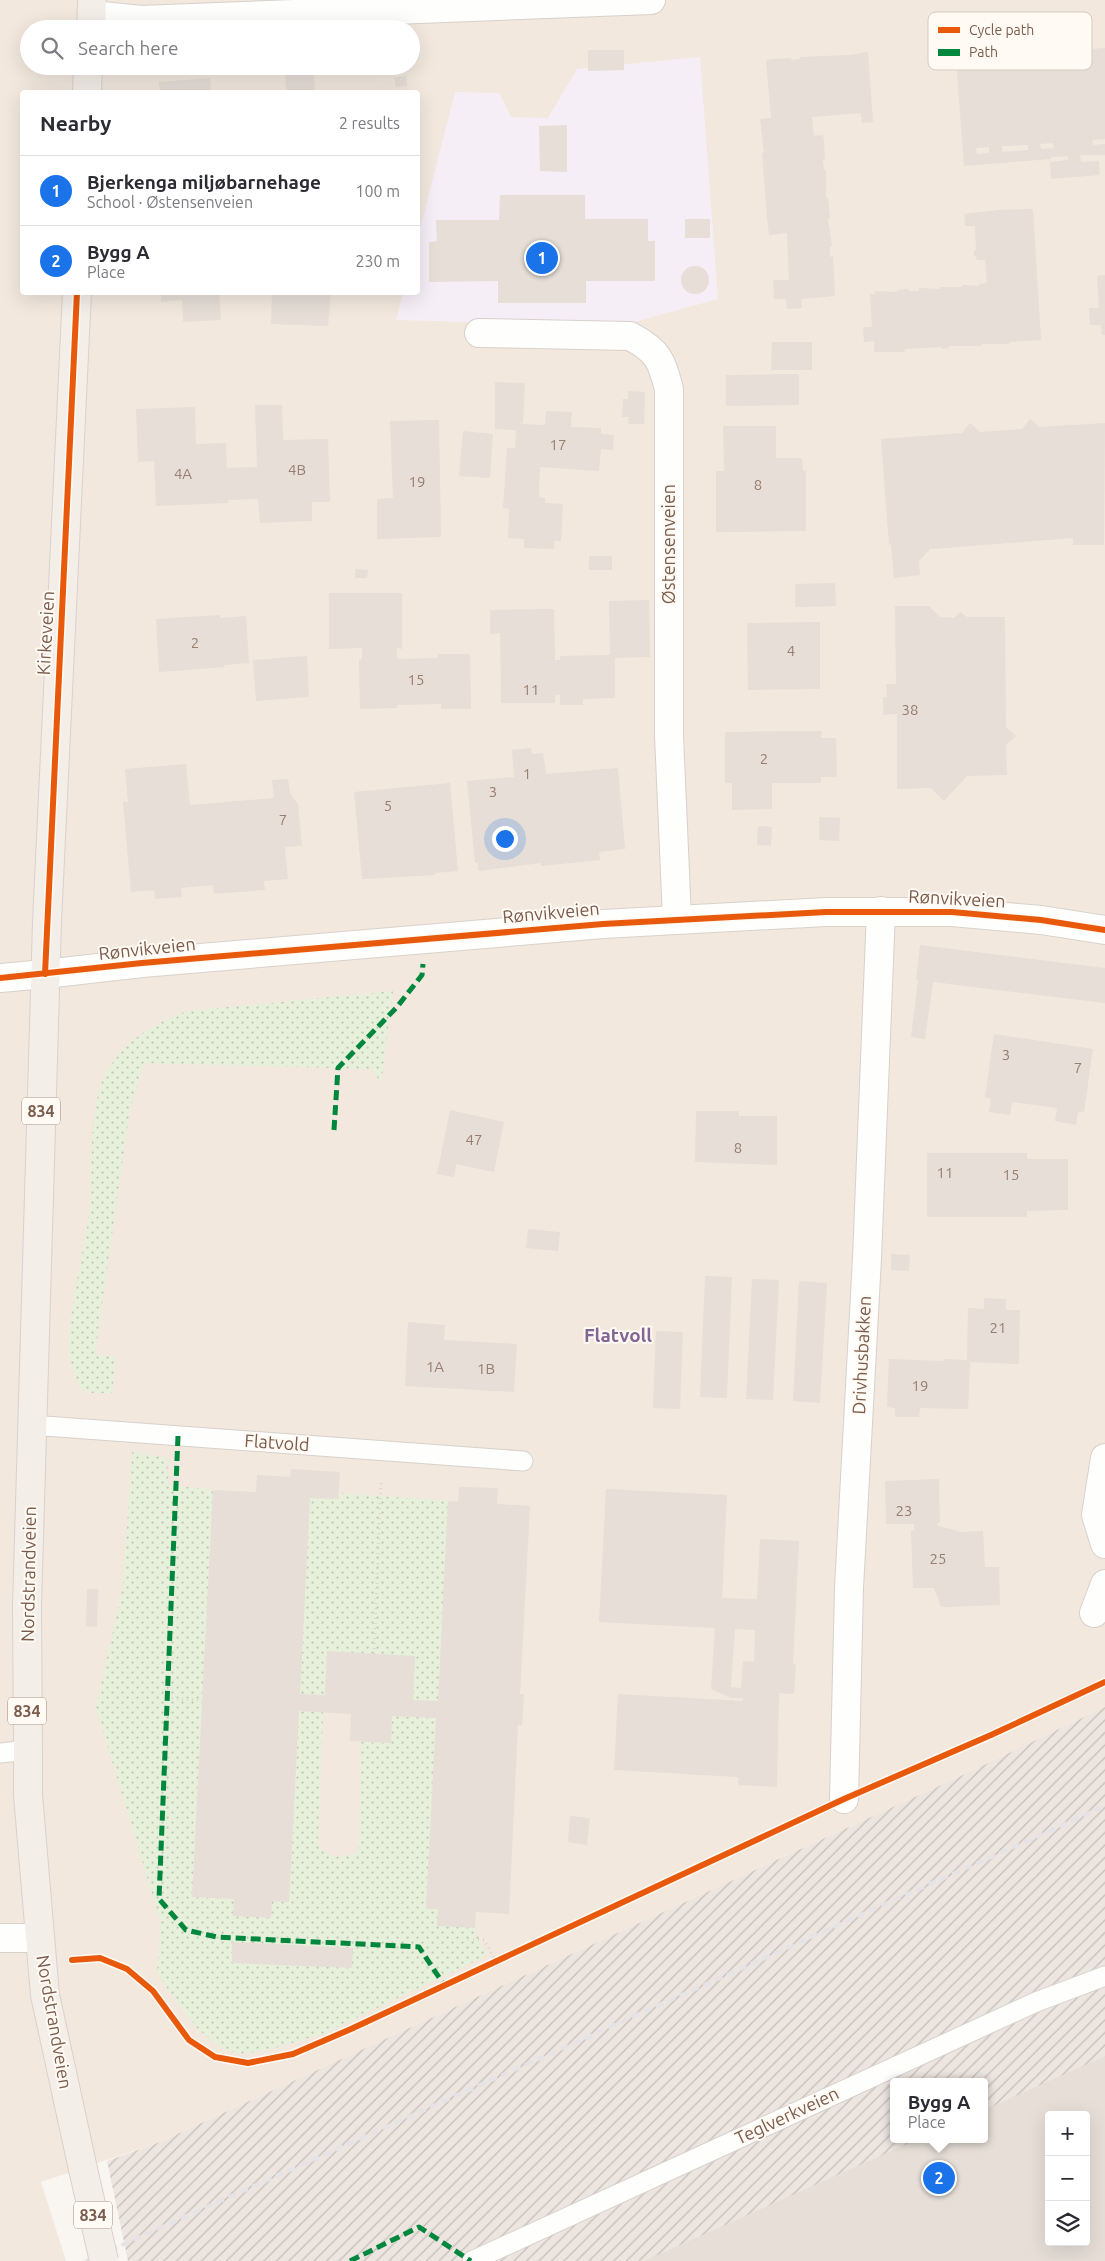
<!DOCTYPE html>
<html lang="en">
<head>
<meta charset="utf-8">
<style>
	:root { --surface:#fff; --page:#f2f2f3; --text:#2b2b33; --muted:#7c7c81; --line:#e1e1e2; --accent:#1a73e8 }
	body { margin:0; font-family:Ubuntu,sans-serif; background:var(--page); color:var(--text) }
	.controls { position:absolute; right:15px; bottom:15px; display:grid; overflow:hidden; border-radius:5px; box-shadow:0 5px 20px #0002 }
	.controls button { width:45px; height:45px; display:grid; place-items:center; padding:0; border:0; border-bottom:1px solid var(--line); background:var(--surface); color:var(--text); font:25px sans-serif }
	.you { position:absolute; left:504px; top:838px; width:18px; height:18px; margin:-12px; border:4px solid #fff; border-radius:50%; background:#1a73e8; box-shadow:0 0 0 8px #1a73e833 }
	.badge { display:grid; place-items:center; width:32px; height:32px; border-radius:50%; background:var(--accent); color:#fff; font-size:16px; font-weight:700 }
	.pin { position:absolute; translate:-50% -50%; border:2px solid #fff; box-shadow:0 1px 5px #0006 }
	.popup { position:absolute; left:890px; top:2078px; width:98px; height:65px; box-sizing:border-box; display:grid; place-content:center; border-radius:5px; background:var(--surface); filter:drop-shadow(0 1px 4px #0005); font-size:16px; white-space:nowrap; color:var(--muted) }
	.popup b { font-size:19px; color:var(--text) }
	.popup::after { content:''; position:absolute; left:50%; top:100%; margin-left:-10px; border:10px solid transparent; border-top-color:var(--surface) }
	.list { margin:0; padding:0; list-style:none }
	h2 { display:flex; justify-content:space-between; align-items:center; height:65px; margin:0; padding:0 20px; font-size:21px }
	h2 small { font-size:16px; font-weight:400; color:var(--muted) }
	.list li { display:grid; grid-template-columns:32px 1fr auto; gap:15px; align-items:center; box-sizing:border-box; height:70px; padding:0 20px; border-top:1px solid var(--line) }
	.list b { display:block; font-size:19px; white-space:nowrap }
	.list p { margin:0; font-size:16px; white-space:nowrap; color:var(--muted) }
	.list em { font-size:16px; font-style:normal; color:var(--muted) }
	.icon { flex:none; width:28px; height:28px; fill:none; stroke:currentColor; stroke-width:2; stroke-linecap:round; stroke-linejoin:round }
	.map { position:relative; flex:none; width:1105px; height:2261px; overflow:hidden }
	.search { position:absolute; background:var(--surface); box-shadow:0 5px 20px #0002; left:20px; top:20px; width:400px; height:55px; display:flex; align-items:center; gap:12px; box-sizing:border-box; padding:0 18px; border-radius:28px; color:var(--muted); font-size:19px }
	.panel { position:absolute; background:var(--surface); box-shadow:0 5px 20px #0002; left:20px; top:90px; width:400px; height:205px; border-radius:5px }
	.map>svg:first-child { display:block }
</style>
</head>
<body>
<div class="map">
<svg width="1105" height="2261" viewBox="0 0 1105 2261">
	<defs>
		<pattern id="industrial-furrows" width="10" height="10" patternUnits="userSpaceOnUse" patternTransform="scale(1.25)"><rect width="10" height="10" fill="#ede5e0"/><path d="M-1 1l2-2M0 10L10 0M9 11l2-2" fill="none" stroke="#c5bdb8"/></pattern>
		<pattern id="grass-dots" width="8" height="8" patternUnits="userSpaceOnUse" patternTransform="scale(1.25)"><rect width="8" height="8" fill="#e7f0db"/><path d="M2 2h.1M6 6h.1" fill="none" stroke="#c0c6b4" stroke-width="1.8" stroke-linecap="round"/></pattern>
	</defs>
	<rect width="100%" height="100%" fill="#f9f5f0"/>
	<path fill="#f2e8de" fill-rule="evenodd" d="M0,0H1105V1707L963,1775L160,2142L41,2182L66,2261H0ZM29,29H411V66H29ZM22,92H418V292H22Z"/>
	<path fill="url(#industrial-furrows)" fill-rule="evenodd" d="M1105,1707V2261H128L107,2161L160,2142L963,1775ZM894,2082H984V2139H894ZM1049,2115H1086V2242H1049Z"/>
	<path fill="#f6eef6" d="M700,57L718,299L620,326L396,320L403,293L418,292V237L455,92L499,93L511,117L548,118L577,69Z"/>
	<path fill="url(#grass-dots)" d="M393,991L381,1083L371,1069L144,1063L130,1109L95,1354L116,1357L112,1393H92L81,1389C75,1376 68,1360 69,1345C70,1303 82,1262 88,1221C95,1178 85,1105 109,1068C128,1038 155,1023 187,1011Z
		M132,1452L167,1458L169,1485L213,1490L192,1897L289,1902L299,1711L323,1712L318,1845L326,1854L341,1857L356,1853L359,1846L361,1742L391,1743L392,1716L436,1718L426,1909H438L475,1928L486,1956L325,2033L269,2050L238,2054L219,2046L198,2029L169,1991L157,1972L161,1923L96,1708L123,1586Z
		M339,1493L448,1501L438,1701L413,1700L327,1652L325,1695L300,1694L310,1498L338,1499Z"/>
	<path fill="#e6ded7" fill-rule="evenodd" d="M1105,48V139L1092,140L1093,145L1105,144V155H1080L1081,162L1099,161L1100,175L1051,179L1050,162L1068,160V156L1051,157V159L964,166L956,59ZM1053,143L1054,148L1041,149L1040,144ZM1028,145V150L1002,152V146ZM989,147V153L977,154L976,148Z
		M588,50H624V70L588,71Z
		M868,52L873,122L862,123L861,113L812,117L814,136L823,135L824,141L825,160H823L824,170L826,169V198H828L830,218L828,219L832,246L830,247V257L833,256L835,296L801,299L802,308L787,309L786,299H774L773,280H789L787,233L769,235L767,216L762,153H764L760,119L771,118L766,61L772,59L791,58V60L800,59V57L849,55Z
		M285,66H313L315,92H286Z
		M406,76L407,86L396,87L394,78Z
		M210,78L211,92H160L159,82Z
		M567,125V172L540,171L539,126Z
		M500,195H585V219H648V241H655V281H586V303H498V281L429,282V242L437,241L436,220H499Z
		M1033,209L1041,340L1009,342V344H982V346H949V348L942,349V347L904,349L905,352H874V341L864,342L863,327H872L870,294H875V291L897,292V290L908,289L909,291H919V288L940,289V287H962V285L979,286V284L987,283L985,260H977L976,257L974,256V250H976L975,226H965L964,214L999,210Z
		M685,219H710V238H685Z
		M681 280a14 14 0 1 1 28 0a14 14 0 1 1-28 0Z
		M1105,275V335H1102L1101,325H1090L1089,308H1099L1097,276Z
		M161,292H219L221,320L183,322L182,300L161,302Z
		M331,292L328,326L271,324L272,293Z
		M772,342H812V370H771Z
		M799,374V405L726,406V375Z
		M495,382L525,383L523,423L519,424L545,425L546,411L572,412L571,427L601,428V434L614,435L613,450L601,449L599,471L540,467L539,497L545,498V503L563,504L561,541H554V549L524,548V539L508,538L509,509L503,508L507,448H515L516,430L495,429Z
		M628,391L645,392L644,424H628L629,417H622L623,399H628Z
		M255,405H282L283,440L328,439L330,502H312V521L260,523L258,499L228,500V503L156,506L154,461L138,462L136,409L195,407L196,444L226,443L227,468L257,467Z
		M1030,419L1040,427L1105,423L1104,545H1073V538L932,549V547L919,561L920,575L894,578L891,544L889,545L881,439L962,433L970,423L980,432L1022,429Z
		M439,420L441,537L377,539V499L393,498L390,421Z
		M723,426H776V458H802L803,471L806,470V531L716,532V471H724Z
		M463,431L493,434L490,478L459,476Z
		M589,556H612V570H589Z
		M355,569L368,570L367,578H355Z
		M835,583L836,606L795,607V584Z
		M329,593H402V649L397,648V659L438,658V654H470L471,709H441V704L397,705V708L360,709L359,660L362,659V648L329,649Z
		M649,600L650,657L615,658V698L583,699V705H560V695H555V703H501L500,633L490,634V610L554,609L555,660H560V656L610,655L609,601Z
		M895,606H929L940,617L954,618L960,612L967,617H1005L1006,727L1016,736L1006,745L1007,775L967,776L944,801L931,788L897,789V714L883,715V697H887L886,684H896Z
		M220,615V618L246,616L249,663L224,665V667L159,672L156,619Z
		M820,622V689L748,690L747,623Z
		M307,656L309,697L256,701L253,660Z
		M822,731L821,738H836L837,777H821V783H772V809L732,810V783H725V732Z
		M531,748L532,754L543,753L546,774L618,768L625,849L599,852L600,860L541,866V863L478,871V863H475L467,781L514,777L512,750Z
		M186,764L190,805L274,798L272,780L288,779L290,793L298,804L302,846L285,847L288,879L264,881L265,890L214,894L213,885L181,888L182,897L155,899L154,890L131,892L123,802H128L125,769Z
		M450,783L458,871L435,873V875L362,879L354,792Z
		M819,817L840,818L839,841L819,840Z
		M758,826L772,827L771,846L757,845Z
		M920,945L1105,968V1003L933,982L925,1039L911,1037L918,980H916Z
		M994,1034L1093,1049L1084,1112H1078L1076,1125L1055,1121L1057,1108L1012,1102L1010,1115L989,1112L991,1099L985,1097Z
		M450,1110L504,1122L494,1172L456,1164L454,1177L437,1174Z
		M696,1111H739V1116H777V1165L695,1162Z
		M927,1153H1027V1159H1068V1210L1027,1211V1217H927Z
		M528,1229L560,1232L558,1251L526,1248Z
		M891,1254L910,1255L909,1271L891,1270Z
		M705,1276L732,1277L727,1398L700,1397Z
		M752,1279L779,1280L773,1400L746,1399Z
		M799,1281L827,1283L820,1403L793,1401Z
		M984,1298L1006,1299V1310H1020L1019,1364L970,1362L968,1409L920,1408L919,1417H895V1408L887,1407L889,1359L943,1361V1359L967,1360L968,1308L984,1309Z
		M408,1322L445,1325L444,1340L517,1344L514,1392L405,1386Z
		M656,1331L683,1332L680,1409L653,1408Z
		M291,1469L340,1472L338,1499L310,1498L300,1694L325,1695L327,1651L415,1656L413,1700L438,1701L448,1501L458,1502L459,1487L498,1488L497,1504L530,1506L520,1694H524L522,1726L518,1725L509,1914L476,1912L475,1928L437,1926L438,1909H426L436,1718L392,1716L391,1743L369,1742L350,1741L351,1714L299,1711L289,1902L272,1901L271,1918L233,1916L234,1899L192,1897L213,1490L256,1492L257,1475L290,1477Z
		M939,1479L940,1523H937L938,1526L962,1532L983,1531L985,1567H999L1000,1605L941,1607L934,1588H913L911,1531L914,1530V1524H886L885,1481Z
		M606,1489L727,1495L722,1598L757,1599L760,1539L799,1541L793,1664H796L794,1694L779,1693L777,1787L738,1785V1777L614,1770L618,1694L743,1701V1698H731L711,1689L715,1628L599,1622ZM735,1629L755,1630L754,1662L743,1661L741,1688L731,1687Z
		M87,1589H98L97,1627L86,1626Z
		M570,1816L590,1818L587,1845L568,1842Z
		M232,1942L353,1948L352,1968L232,1963Z
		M1105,2056V2261H644L918,2139H984V2110ZM1049,2115H1086V2242H1049Z"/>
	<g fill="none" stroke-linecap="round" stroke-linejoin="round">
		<g stroke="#d7d1cb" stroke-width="21">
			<path id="lane" d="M31,1425L523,1461
				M0,1753L28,1750
				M472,2261L1036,2002L1105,1976"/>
		</g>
		<g stroke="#d7d1cb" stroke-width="30">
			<path id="street" d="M92,15L141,20L651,0
				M479,333L630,336C658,351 661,359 669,389V735L677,919
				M0,978L45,974
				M1105,1458L1096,1515L1105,1544
				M1094,1613L1105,1584
				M844,1799L849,1588L867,1258L881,911
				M0,1938H39"/>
		</g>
		<g stroke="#d9d2cb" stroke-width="30">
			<path id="secondary" d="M45,974L142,963L603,924L826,912H952L1041,920L1105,930"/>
		</g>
		<g stroke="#dad1cc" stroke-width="30">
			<path id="primary" d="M91,29L92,0
				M87,92L88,66
				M77,292L47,922L27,1606L28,1750V1795L45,1995L83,2169"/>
		</g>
		<path stroke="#dcd5d0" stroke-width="3" stroke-dasharray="1 4" stroke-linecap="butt" d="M374,1654L381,1481
			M167,1698L198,1700
			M468,1939L484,1940L496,1961"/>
		<use href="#lane" stroke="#fefefd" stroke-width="19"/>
		<use href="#street" stroke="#fefefd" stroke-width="28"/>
		<use href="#secondary" stroke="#fefefd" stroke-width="28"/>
		<use href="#primary" stroke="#f3eee8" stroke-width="28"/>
		<path stroke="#e6e3e7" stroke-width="4" stroke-dasharray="8 5" stroke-linecap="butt" d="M86,2261L1105,1806"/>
		<g stroke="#dad1cc" stroke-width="30" stroke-linecap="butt">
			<path id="primary-bridge" d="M83,2169L104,2261"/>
		</g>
		<use href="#primary-bridge" stroke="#f3eee8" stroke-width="28"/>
		<path stroke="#00873e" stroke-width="5" stroke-dasharray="10 5" stroke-linecap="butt" d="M334,1130L338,1068L397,1007L422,975L423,964
			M178,1436L159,1899L186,1930L217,1937L419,1947L444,1985
			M350,2261L419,2227L471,2261"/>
		<g stroke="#fffaf3" stroke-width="9">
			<path id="cycleway" d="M45,974L77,292
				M0,978L142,963L603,924L826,912H952L1041,920L1105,930
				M72,1960L100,1958L127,1969L153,1991L189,2040L215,2057L248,2063L293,2054L351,2029L844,1799L991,1735L1105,1682"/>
		</g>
		<use href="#cycleway" stroke="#e8590c" stroke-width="6"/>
	</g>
	<g text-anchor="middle" stroke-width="4" stroke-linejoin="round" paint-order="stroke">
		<g font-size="15" fill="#977e72">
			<text x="558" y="450">17</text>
			<text x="297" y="475">4B</text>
			<text x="183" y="479">4A</text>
			<text x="417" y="487">19</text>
			<text x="758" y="490">8</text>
			<text x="195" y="648">2</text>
			<text x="791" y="656">4</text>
			<text x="416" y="685">15</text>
			<text x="531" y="695">11</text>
			<text x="910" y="715">38</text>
			<text x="764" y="764">2</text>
			<text x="527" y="779">1</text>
			<text x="493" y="797">3</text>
			<text x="388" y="811">5</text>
			<text x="283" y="825">7</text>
			<text x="1006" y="1060">3</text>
			<text x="1078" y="1073">7</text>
			<text x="474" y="1145">47</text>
			<text x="738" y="1153">8</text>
			<text x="945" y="1178">11</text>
			<text x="1011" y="1180">15</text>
			<text x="998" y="1333">21</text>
			<text x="435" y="1372">1A</text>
			<text x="486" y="1374">1B</text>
			<text x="920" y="1391">19</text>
			<text x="904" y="1516">23</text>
			<text x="938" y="1564">25</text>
		</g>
		<g fill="#fffaf3" stroke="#a28b7f" stroke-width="1">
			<rect x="22" y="1097.5" width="38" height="27" rx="4"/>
			<rect x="8" y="1697.5" width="38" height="27" rx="4"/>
			<rect x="74" y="2201.5" width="38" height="27" rx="4"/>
		</g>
		<g font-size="16" font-weight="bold" fill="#7a5c4d">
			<text x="41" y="1117">834</text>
			<text x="27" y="1717">834</text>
			<text x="93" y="2221">834</text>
		</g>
		<g font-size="18" fill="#7a5c4d" stroke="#fffaf3">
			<text transform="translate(669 544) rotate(-90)" y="6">Østensenveien</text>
			<text transform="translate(46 633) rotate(-87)" y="6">Kirkeveien</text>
			<text transform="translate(957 899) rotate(3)" y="6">Rønvikveien</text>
			<text transform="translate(551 913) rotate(-5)" y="6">Rønvikveien</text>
			<text transform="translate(147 949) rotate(-6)" y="6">Rønvikveien</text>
			<text transform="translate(862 1355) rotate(-87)" y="6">Drivhusbakken</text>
			<text transform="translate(277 1443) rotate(4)" y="6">Flatvold</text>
			<text transform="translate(29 1574) rotate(-89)" y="6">Nordstrandveien</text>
			<text transform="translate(54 2022) rotate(80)" y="6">Nordstrandveien</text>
			<text transform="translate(787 2116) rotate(-25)" y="6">Teglverkveien</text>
		</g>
		<g font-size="19" font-weight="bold" fill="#846695" stroke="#fffaf3">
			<text x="618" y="1342">Flatvoll</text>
		</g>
	</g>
	<rect x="928" y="12" width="164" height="58" rx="8" fill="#fffaf3" stroke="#d7cbc1" stroke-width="1"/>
	<rect x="938" y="27" width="22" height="6" fill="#e8590c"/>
	<rect x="938" y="49" width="22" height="7" fill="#00873e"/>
	<g font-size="14" fill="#7a5c4d">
		<text x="969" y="35">Cycle path</text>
		<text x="969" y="57">Path</text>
	</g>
</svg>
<div class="controls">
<button>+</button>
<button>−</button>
<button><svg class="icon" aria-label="layers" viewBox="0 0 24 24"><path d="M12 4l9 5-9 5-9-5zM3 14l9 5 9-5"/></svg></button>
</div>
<div class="you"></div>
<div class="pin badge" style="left:542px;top:258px">1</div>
<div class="pin badge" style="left:939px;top:2178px">2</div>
<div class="popup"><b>Bygg A</b>Place</div>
<div class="search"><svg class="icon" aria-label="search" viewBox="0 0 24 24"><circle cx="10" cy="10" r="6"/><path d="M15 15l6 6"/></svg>Search here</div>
<section class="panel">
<h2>Nearby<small>2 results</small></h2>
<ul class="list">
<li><span class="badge">1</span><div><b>Bjerkenga miljøbarnehage</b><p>School · Østensenveien</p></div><em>100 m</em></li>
<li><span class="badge">2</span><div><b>Bygg A</b><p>Place</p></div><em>230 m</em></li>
</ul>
</section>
</div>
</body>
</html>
